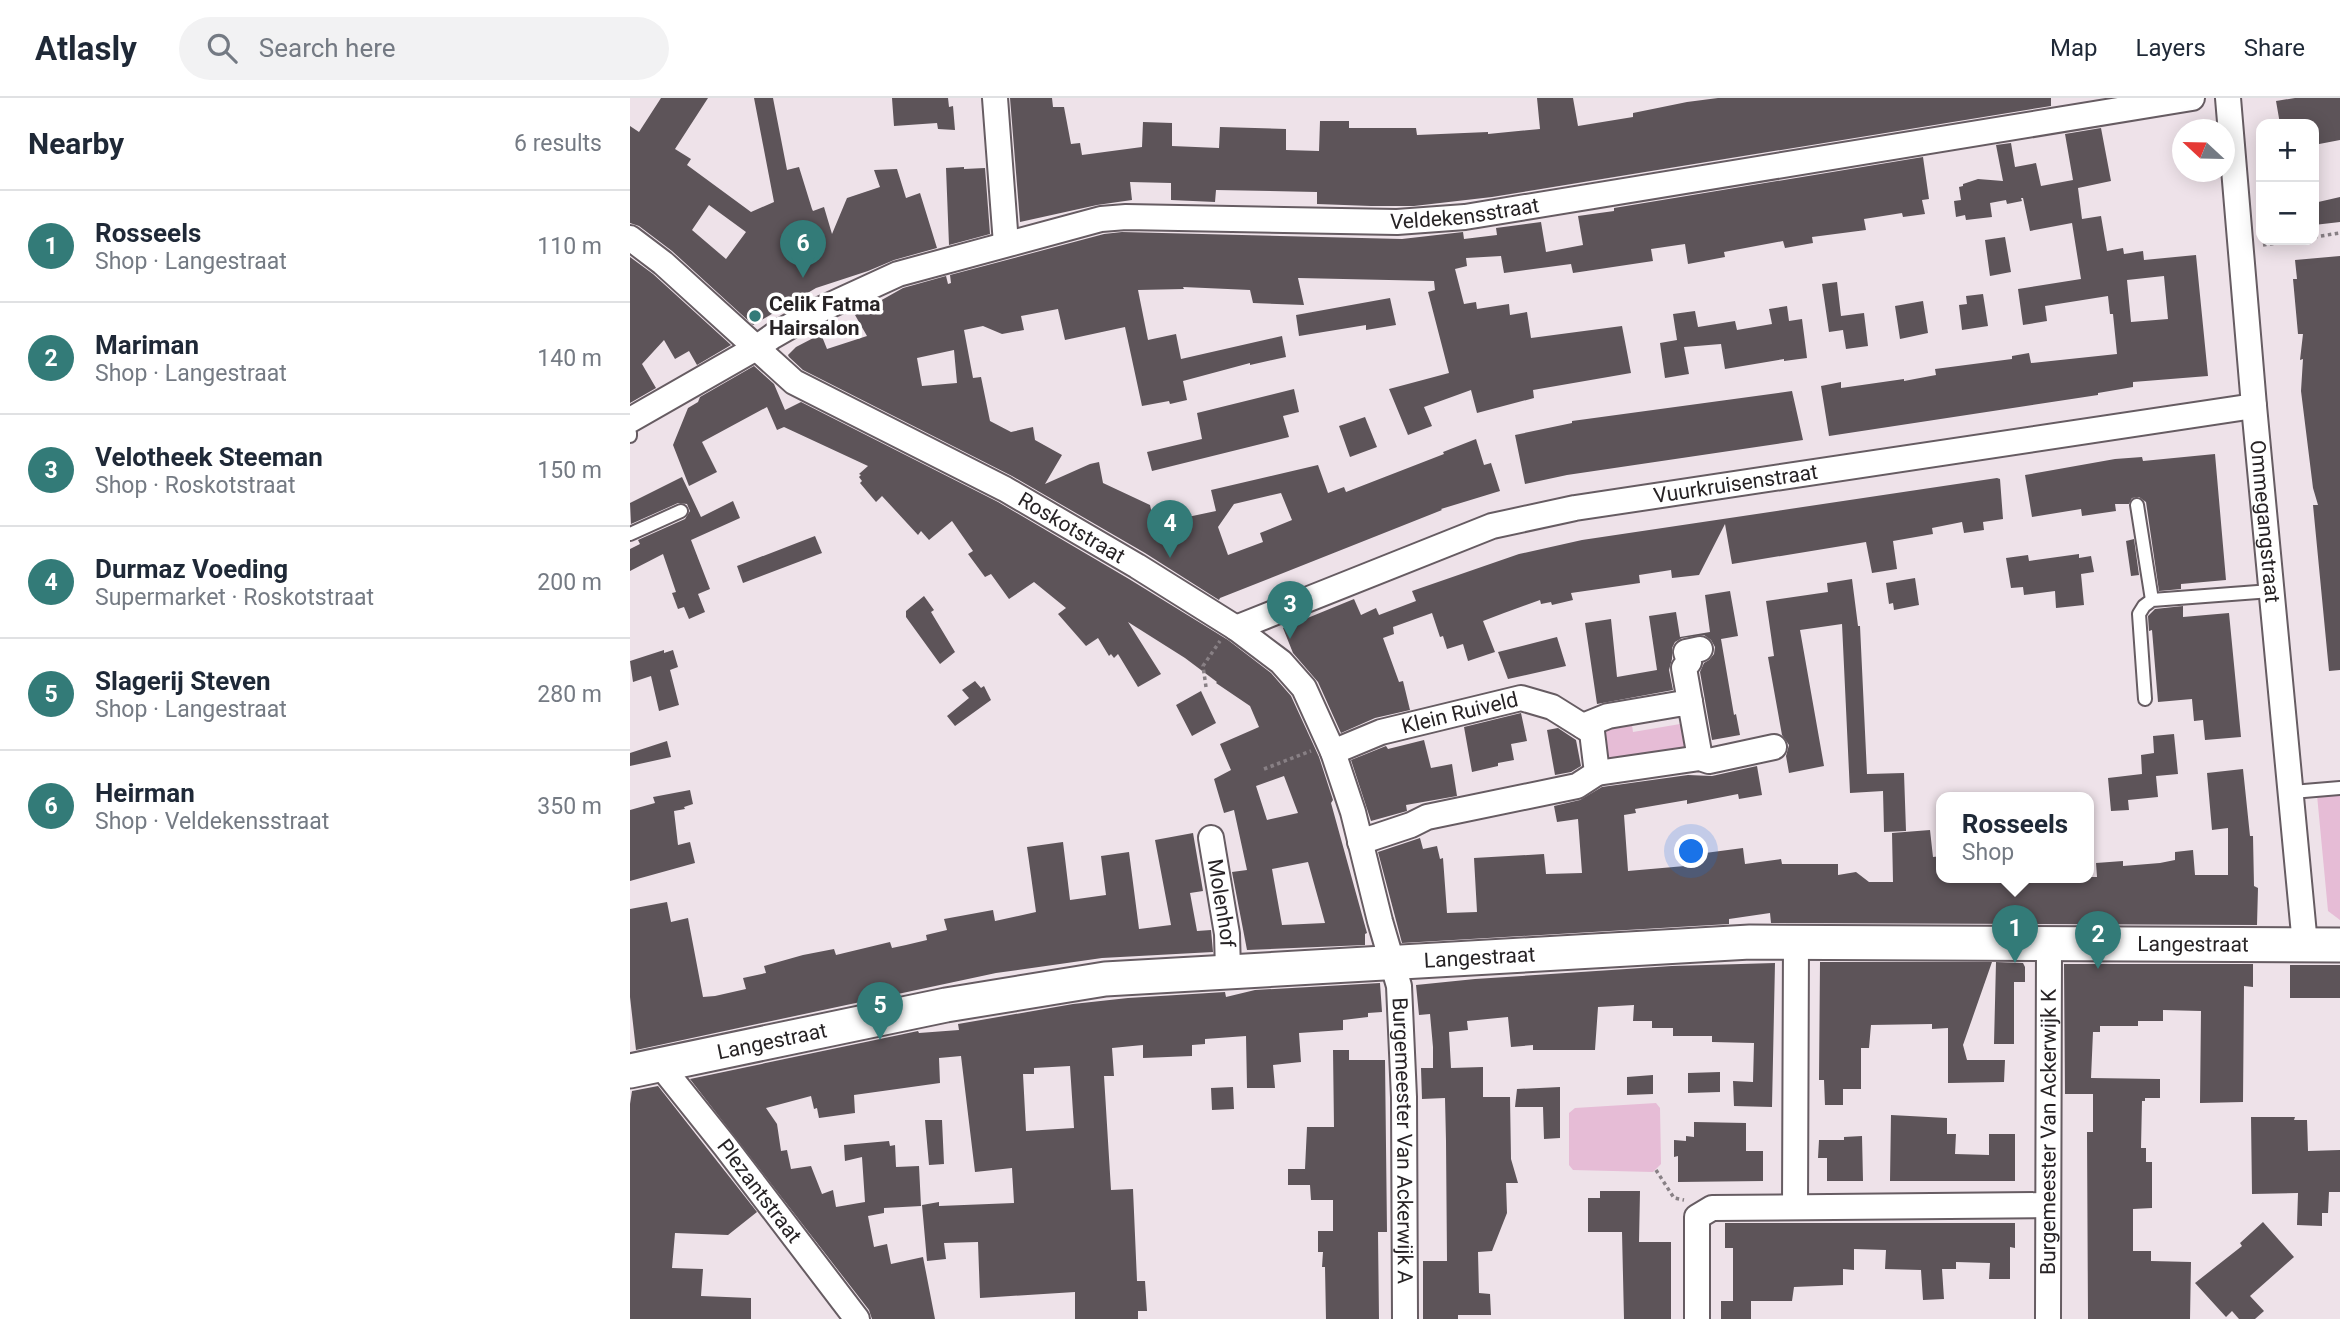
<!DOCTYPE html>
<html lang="en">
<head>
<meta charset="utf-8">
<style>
	:root { --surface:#fff; --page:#f2f2f3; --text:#1f2937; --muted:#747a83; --line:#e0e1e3; --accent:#337b78 }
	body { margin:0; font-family:Roboto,sans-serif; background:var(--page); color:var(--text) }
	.controls { position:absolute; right:21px; top:21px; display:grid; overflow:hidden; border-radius:14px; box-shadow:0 4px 18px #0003 }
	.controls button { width:63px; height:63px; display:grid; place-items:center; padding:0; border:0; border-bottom:2px solid var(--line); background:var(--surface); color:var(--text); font:35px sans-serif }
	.compass { position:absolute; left:1542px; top:21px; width:63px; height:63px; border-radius:50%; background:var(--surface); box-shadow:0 4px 18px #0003; rotate:292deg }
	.you { position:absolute; left:1062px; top:754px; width:24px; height:24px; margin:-18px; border:5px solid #fff; border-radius:50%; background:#1a73e8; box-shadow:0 0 0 10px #1a73e833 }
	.badge { display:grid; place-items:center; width:46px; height:46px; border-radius:50%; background:var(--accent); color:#fff; font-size:23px; font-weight:700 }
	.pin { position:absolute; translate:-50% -58px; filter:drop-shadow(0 2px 4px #0008) }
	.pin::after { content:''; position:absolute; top:37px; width:24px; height:21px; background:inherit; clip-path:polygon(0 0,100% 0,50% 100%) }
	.popup { position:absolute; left:1306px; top:694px; width:158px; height:91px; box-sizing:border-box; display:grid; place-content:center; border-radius:14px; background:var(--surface); filter:drop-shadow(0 2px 5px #0005); font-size:23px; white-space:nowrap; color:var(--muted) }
	.popup b { font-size:26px; color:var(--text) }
	.popup::after { content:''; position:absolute; left:50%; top:100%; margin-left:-14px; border:14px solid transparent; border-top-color:var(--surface) }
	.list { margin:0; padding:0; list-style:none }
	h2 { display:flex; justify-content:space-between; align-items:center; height:91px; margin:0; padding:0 28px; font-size:30px }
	h2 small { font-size:23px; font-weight:400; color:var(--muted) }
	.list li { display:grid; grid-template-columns:46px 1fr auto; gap:21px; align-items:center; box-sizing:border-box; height:112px; padding:0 28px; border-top:2px solid var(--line) }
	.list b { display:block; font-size:26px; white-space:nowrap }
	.list p { margin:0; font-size:23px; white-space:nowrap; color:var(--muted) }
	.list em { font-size:23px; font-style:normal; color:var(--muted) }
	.icon { flex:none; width:38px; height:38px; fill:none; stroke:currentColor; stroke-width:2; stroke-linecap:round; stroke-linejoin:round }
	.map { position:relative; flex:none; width:1710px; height:1221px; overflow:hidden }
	header { display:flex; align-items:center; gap:42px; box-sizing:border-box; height:98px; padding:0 35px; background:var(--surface); border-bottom:2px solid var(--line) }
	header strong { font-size:33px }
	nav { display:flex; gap:38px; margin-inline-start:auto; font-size:24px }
	.search { width:490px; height:63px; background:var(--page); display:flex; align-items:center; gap:18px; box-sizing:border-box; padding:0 24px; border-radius:38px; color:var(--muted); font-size:26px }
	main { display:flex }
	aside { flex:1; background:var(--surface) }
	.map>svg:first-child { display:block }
</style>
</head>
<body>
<header>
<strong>Atlasly</strong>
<div class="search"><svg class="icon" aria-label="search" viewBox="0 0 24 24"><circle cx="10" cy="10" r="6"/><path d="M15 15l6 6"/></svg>Search here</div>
<nav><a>Map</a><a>Layers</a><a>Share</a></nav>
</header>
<main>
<aside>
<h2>Nearby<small>6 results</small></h2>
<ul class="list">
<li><span class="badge">1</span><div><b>Rosseels</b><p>Shop · Langestraat</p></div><em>110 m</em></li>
<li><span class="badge">2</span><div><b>Mariman</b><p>Shop · Langestraat</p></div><em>140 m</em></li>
<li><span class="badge">3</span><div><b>Velotheek Steeman</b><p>Shop · Roskotstraat</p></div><em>150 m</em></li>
<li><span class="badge">4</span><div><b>Durmaz Voeding</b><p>Supermarket · Roskotstraat</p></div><em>200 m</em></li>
<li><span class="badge">5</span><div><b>Slagerij Steven</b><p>Shop · Langestraat</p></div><em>280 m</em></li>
<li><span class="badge">6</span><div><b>Heirman</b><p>Shop · Veldekensstraat</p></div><em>350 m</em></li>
</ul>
</aside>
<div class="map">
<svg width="1710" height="1221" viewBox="0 0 1710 1221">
	<rect width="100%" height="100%" fill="#eee2e9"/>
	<path fill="#e6bcd6" d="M1031,621L1002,627L1003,634L1056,625L1061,653L976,664L968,627Z
		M1710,696V822L1698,813L1687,697Z
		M1026,1005L1030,1010L1031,1066L1023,1074L943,1072L939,1067V1015L945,1010Z"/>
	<path fill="#5d5459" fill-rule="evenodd" d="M31,0H78L45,51L61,61L57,67L121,114L144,104L124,0H143L157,72L169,69L182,111L183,113L194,109L202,136L217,100L250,89L244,72L267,71L276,100L290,95L307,150L264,162L238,173L186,190L123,227L42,153L9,128L0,125V28L9,34ZM79,107L116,134L96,161L62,132Z
		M262,0H318L319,9L323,8L325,32L308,31L307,25L264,28Z
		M380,0H422L423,9H434L441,46L450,45L452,57L512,49L513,24L542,25V48L589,50L590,29L656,31V52L689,53L690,23H719V30H786L787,37L858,34V36L910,31L907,0H943L948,28L1003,19V15L1057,4L1088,0H1421V8L862,99L784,108H741L687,106V94L586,92L585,104L541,102V85L500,84L502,102L467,107L390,124Z
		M1665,0H1710V42L1684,47V26H1650L1646,3Z
		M1471,30L1481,83L1448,90L1452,121L1471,118L1477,153L1493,150L1494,156L1513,153L1514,162L1566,157L1578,278L1503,284V289L1468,295V297L1199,338L1191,288L1211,284V290L1274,281V283L1306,277L1305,271L1382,261V258L1399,255L1401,265L1487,256L1483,216H1480L1478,198L1415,208L1417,223L1393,227L1388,191L1451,181L1442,125L1400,133L1393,100H1391L1392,103L1377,106L1376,102L1360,105L1362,119L1336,122L1335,117L1326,119L1324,103L1331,102L1329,89L1333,88V86L1348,81L1373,83L1366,47L1381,45L1385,69L1406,65L1411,88L1443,82L1435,36ZM1534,178L1538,221L1501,224L1497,182Z
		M1293,59L1299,101L1292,102L1295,116L1273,119L1272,115L1234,121L1236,132L1182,139L1183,145L1155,150L1153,143L1094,154L1095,159L1058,166L1055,146L1021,151L1023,163L943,175L941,166L874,175L871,158L836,160L837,168L825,171L834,206L846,204L847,211L879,206L880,217L897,214L901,240L992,228L1001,275L903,292L904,300L847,315L841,292L794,309L802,328L778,337L759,291L819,275L798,194L805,192L804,183L668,180L674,207L623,205L620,192L553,189L554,191L508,192L518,242L546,236L551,261L652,238L656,259L620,267V265L553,283L557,302L540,306L539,303L512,308L495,229L435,242L428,211L391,218L394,232L372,236L353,228L334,232L343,280L351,279L360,323L381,334L403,329L405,342L432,357L415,386L460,366L469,364L473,385L520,407L523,420L533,418L534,424L586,413L581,392L688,367L698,395L714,389L716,394L814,356L813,354L846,341L854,367L861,365L870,393L811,411L812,412L590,500L589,502L515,455L382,378L173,272L159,259L158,257L166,249L191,236L197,251L237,238L225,217L273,190L316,178L318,186L321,185L320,177L474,136L492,134L772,141L833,134L834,141L867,137L866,130L911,124L916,154L953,147L948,118L984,113V110ZM324,252L327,285L292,288L287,260ZM651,395L662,422L630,435L633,444L598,457L588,429L604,406Z
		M334,69V71L355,70L360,136L319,147L316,70Z
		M1710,99V124L1684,127V105Z
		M1375,139L1381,174L1360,178L1355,142Z
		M1710,158V572L1699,573L1683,407H1688L1683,390L1671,293L1673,261L1670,262L1673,236H1668L1663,181H1667L1665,162Z
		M0,159L23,176L101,247L67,267L59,253L45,261L34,242L12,266L26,290L0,305Z
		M1207,184L1211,218L1234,215L1238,248L1216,251L1213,232L1199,234L1192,186Z
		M1353,196L1358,228L1332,232L1329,207L1337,206L1336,198Z
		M760,200L766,227L736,232V227L669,238L666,217Z
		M1293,203L1298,235L1270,241L1265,208Z
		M1157,208L1159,223L1172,221L1177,260L1154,263V261L1095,271L1091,246L1054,249L1059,276L1035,280L1030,245L1047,242L1043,216L1065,213L1068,229L1105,223L1107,232L1142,226L1139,211Z
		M124,268L144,286L155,312L171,304L368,404L499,481L598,542L641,575L661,598L689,659L703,702L701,705L737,835L735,836V847L617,852L602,774L617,772L604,712L594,715L584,681L601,672L590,646L629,629L620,608L586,585L587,584L555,560L498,524L531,576L508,589L488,556L484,560L481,556L479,558L468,540L456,548L428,516L436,510L404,484L379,501L361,476L355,479L338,456L343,453L322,423L299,442L291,433L288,437L252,398L246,404L230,385L232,383L229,379L231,377L229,376L238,368L154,329L147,332L137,309L72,344L87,374L59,388L43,347L58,310L68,304L70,299ZM654,678L668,715L637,722L626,688ZM678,764L695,825L652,827L642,771Z
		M664,291L669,314L653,318L659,339L522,373L517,354L572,341L567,315Z
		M1162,293L1173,342L937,377L895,386L885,337L942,325V323Z
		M735,319L747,349L720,359L709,328Z
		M1585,356L1596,482L1551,486V491L1529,493L1516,404L1509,399L1502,400L1499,406H1485L1486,413L1452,418L1451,411L1402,419L1395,377L1485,361L1512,359L1513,363Z
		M52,379L71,419L103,403L110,420L61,442L80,491L68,496L75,514L59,521L54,509L48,511L42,495L46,494L33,456L0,473V451L10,446L8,442L55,421L60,413L57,406L48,405L1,426L0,405Z
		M1367,380L1370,381L1373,421L1353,424L1354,432L1334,435L1332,424L1302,430L1303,436L1263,443L1267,471L1242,475L1236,444L1102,466L1095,426L1069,477L1042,480L1041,472L1009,477L1010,485L941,495L943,502L922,507L921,504L911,506L910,502L874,515L853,523L865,554L838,563L833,546L817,551L813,538L810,539L802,515L763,529L764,536L753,540L769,584L773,583L780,612L745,620L711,635L688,584L663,555L653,530L724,501L731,517L746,510L749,517L786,503L782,493L889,456L952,442Z
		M185,438L192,455L113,485L107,468Z
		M1504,441L1509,477L1501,478L1496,443Z
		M1449,456V460L1461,458L1464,474L1451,476L1454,507L1426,510L1425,493L1394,497L1393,489L1381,490L1376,460L1398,457L1399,463Z
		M1285,480L1289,507L1264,512L1263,505L1259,506L1256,485Z
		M1222,481L1228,528H1230L1237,676L1274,675L1276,733L1254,734L1253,693L1220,695L1212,526L1170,532L1194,668L1159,675L1156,658L1159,647L1152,637L1138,559L1144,558L1136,503L1198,494L1197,485Z
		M1100,493L1108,538L1091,541L1104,617L1106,616L1110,637L1082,642L1070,574L1074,565L1079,562L1084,556L1085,549L1081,542L1074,537L1052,540L1045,544L1042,550V561L1039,572L1043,592L967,606L955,525L981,521L987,579L1027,572L1019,518L1046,514L1050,539L1080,534L1075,497Z
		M294,498L304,512L301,514L325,554L310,566L276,519V513Z
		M1553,508V519L1599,515L1611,639L1575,642L1573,622L1564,623L1562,601L1528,604L1522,532L1519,533L1518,518L1525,511Z
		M927,539L936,568L878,581L868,554Z
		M34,552V555L43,552L48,569L40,572L49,607L29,613L21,578L3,584L0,563Z
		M345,583L351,590L354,588L361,602L325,628L317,618L339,600L332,592Z
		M571,593L586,625L562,638L546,607Z
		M891,615L897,643L881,646L884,662L868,665V668L842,674L834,629Z
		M928,630L946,642L951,668L941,674L925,677L917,632Z
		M1544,636L1548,676L1526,678L1528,699L1498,702L1499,712L1481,713L1478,680L1512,676L1511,657L1524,655L1523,638Z
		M794,642L801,670L822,666L827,698L776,707L777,713L741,723L721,662L756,648L758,651Z
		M37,643L41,659L0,668V655Z
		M1127,668L1132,697L1109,701L1108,696L1057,706V702L1005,711L1006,715L994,717L998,773L1055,768L1054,760H1060V757L1113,750L1115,766L1151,761L1152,766H1208V777L1226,774L1239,784H1263L1262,735L1300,732L1303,759L1312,758V779H1467L1466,765L1493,763V768L1530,765L1545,762V754L1563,752L1565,777H1598V730L1582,732L1577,675L1613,671L1620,738H1623L1624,788L1628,790L1627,827L1141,825L1140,815L1099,821V826L772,845L748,754L790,740L793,751L807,748L810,761L813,760L817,815L847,814L844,760L914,756L916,776L952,775L948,721L927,724L924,708L950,702L972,689L1058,677L1082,678Z
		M60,692L63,706L54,709L55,711L44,713L48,747L60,744L65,765L0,783V712L25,705L23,699Z
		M563,735L573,793L560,795L567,833L581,832L583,854L472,860L366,875L6,952L0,899V811L37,804L41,824L58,820L73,899L85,898L116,891L113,880L136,875L134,868L173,857L204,851L206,857L260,844L262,850L276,847L297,842L296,837L317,832L314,821L363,812L365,823L406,814L397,749L433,744L440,802L476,797L471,758L499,754L509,831L541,827L525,742Z
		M1190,864H1362L1333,947L1337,962H1375L1374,984L1318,985V930L1302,931V926L1241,927L1239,950H1231V991H1213V1007H1195L1194,982H1189Z
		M1366,864L1393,865L1395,869V884H1384V946H1364Z
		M1145,865L1142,1009L1104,1008L1103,983L1123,984L1124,945L1082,944V938H1043V930H1022V923H1003L1004,907L968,909L965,952H903V947L881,949L878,919L837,923L838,932L819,934L821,970L853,969V999H880L881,1061L888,1085H876L877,1115L862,1153L848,1154L849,1195L860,1196L861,1217H828V1221H793V1163H817L816,1043L815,1000L792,1001L791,970H803V949L800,916L789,917L786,887L845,881L1042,868Z
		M1434,866H1623V889L1614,888L1613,1004L1570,1005L1571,913L1533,912V923H1508V928H1470V934H1463L1461,980L1530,981V1000H1515V1003H1512L1511,1050H1516V1064H1522V1110L1503,1111V1153H1521V1163L1561,1164L1560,1221H1458L1457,1034H1463V996H1435Z
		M1660,867H1710V900H1660Z
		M750,885L752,914L738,915V919L713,922V932L669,935L671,964L643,967L645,990H617L616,938L575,941V946L562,947V958L513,960V947L482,950L484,978H474L481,1092L503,1091L507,1183H515L517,1213H508V1221H445V1194L350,1200L348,1144L314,1145L316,1161L297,1163L292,1107L309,1104V1108L384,1105L382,1070L345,1074L331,958L309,960L310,985L224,997L225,1015L189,1020L187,1010L184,1011L181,998L136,1010L147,1026L151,1053L157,1052L161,1071L181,1068L192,1096L203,1092L206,1109L235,1104L232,1059L215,1063L214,1047L259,1043L260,1048L265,1047L266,1069L289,1068L291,1108L254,1110V1115L238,1118L244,1149L257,1146L261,1166L293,1159L305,1221H242L239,1212L60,981L288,933L289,935L329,932L328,926L443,906L498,900L595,894L596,899L625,892ZM440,968L444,1030L396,1033L393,976H404V970Z
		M703,952H719V962H755L757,1134H748L749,1221H696L695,1169H692L693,1154H688V1133H703V1102H681L680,1087H658V1071H675L677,1029H704Z
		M1090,974V994L1058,995V975Z
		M1023,977V996L997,997V979Z
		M28,988L127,1114L98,1137L45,1135L42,1170L73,1171L71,1198L121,1200V1221H0V1006L2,993Z
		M603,989L604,1011L582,1012L581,990Z
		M930,989V1040L914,1041L913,1009H885L887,991Z
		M1261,1017L1317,1020V1036H1326L1325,1056L1359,1057V1036H1385V1083H1260Z
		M1621,1019H1665L1664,1022H1677L1678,1053L1710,1052V1094H1699L1698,1115H1692V1128L1667,1127L1668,1095L1622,1096Z
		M295,1022H312L314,1066L299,1067Z
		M1064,1024L1116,1025V1053H1133V1083L1048,1084V1058L1044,1059V1042L1056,1043V1038L1064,1039Z
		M1232,1038L1233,1083H1197V1060H1188L1189,1042H1214V1039Z
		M970,1093H1010L1009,1144H1041V1221H994L992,1134H958V1100H970Z
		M1633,1124L1664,1159L1620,1198L1634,1213L1625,1221H1609L1602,1213L1596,1219L1565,1185L1612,1148L1610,1145Z
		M1095,1125H1385V1150L1380,1149V1181H1359L1360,1165L1326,1164V1171H1312L1314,1201L1293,1202L1291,1172L1255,1171L1256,1152L1224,1151V1172L1213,1171V1187L1164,1189L1162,1203H1121V1221H1091V1203H1103V1150H1095Z"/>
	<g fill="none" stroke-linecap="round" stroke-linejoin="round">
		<g stroke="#665c62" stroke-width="16">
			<path id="lane" d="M0,335V338
				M1507,407L1522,502
				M0,436L51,413
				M1515,601L1509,516L1514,508L1522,502L1641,493
				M1662,694L1710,690"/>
		</g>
		<g stroke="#665c62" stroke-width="28">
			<g id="street">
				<path d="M365,0L376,146"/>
				<path id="s1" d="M1598,0L1624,308L1675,847"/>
				<path id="s2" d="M0,140L33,165L164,284L375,391L507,468L606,530L651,564L674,590L703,654L723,714L750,823L769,888L774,999L775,1221"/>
				<path id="s3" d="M0,322L126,250L143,238L183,215L268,176L471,121L496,119L767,124L835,119L1562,0"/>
				<path id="s4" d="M606,530L862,428L945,410L1624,308"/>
				<path d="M1060,604L1054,570L1059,564L1056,554L1070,551"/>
				<path d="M953,628L978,618L1060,604L1070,660"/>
				<path id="s5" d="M703,654L751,634L891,600L922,609L962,634L967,675L947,688L797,719L781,727L730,744"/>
				<path d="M967,675L1070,660L1079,663L1144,649"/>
				<path id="s6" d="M581,740L597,836L598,873"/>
				<path id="s7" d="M31,968L95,1048L227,1221"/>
				<path d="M1165,1109L1166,843"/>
				<path d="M1067,1221V1119L1082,1110L1418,1107"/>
				<path id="s8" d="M1418,1221L1419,846"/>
			</g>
		</g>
		<g stroke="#665c62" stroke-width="37">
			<g id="secondary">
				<path id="s9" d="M0,973L316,907L475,881L1120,844L1710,847"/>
			</g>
		</g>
		<path stroke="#888085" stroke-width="3.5" stroke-dasharray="3.5 3.5" stroke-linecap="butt" d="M1684,139L1710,135
			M1633,147L1667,142
			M576,589L573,568L590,543
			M634,671L681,653
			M1026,1072L1044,1100L1054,1102"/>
		<use href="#lane" stroke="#fff" stroke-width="12"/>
		<use href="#street" stroke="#fff" stroke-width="24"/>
		<use href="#secondary" stroke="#fff" stroke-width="33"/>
	</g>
	<circle fill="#337b78" stroke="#fff" stroke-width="2.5" cx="125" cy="218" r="7"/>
	<g text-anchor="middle" stroke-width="7" stroke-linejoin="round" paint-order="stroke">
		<g font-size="21" fill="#272325" stroke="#fff">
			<text dy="7" stroke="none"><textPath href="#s3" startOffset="880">Veldekensstraat</textPath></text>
			<text dy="7" stroke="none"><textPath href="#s4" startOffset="523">Vuurkruisenstraat</textPath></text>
			<text dy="7" stroke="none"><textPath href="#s1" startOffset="425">Ommegangstraat</textPath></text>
			<text dy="7" stroke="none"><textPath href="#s2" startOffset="532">Roskotstraat</textPath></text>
			<text dy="7" stroke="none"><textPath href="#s5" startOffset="133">Klein Ruiveld</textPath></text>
			<text dy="7" stroke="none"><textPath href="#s6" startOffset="66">Molenhof</textPath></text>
			<text dy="7" stroke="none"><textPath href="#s9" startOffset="1573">Langestraat</textPath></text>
			<text dy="7" stroke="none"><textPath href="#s9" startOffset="859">Langestraat</textPath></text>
			<text dy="7" stroke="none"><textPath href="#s9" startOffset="145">Langestraat</textPath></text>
			<text dy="7" stroke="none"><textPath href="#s8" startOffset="187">Burgemeester Van Ackerwijk K</textPath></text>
			<text dy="7" stroke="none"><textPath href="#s2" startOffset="1284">Burgemeester Van Ackerwijk A</textPath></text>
			<text dy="7" stroke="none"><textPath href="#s7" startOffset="159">Plezantstraat</textPath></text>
		</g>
		<g font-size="21" font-weight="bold" fill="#272325" stroke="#fff" text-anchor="start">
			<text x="139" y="213">Celik Fatma<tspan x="139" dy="24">Hairsalon</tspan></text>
		</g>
	</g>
</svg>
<div class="controls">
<button>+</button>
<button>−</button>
</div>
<svg class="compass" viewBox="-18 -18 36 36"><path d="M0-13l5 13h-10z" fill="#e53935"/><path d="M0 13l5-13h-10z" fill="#747a83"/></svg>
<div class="you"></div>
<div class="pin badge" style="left:1385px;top:865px">1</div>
<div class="popup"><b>Rosseels</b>Shop</div>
<div class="pin badge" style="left:1468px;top:871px">2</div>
<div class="pin badge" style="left:660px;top:541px">3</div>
<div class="pin badge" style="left:540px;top:460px">4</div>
<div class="pin badge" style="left:250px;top:942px">5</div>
<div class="pin badge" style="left:173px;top:180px">6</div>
</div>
</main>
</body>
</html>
